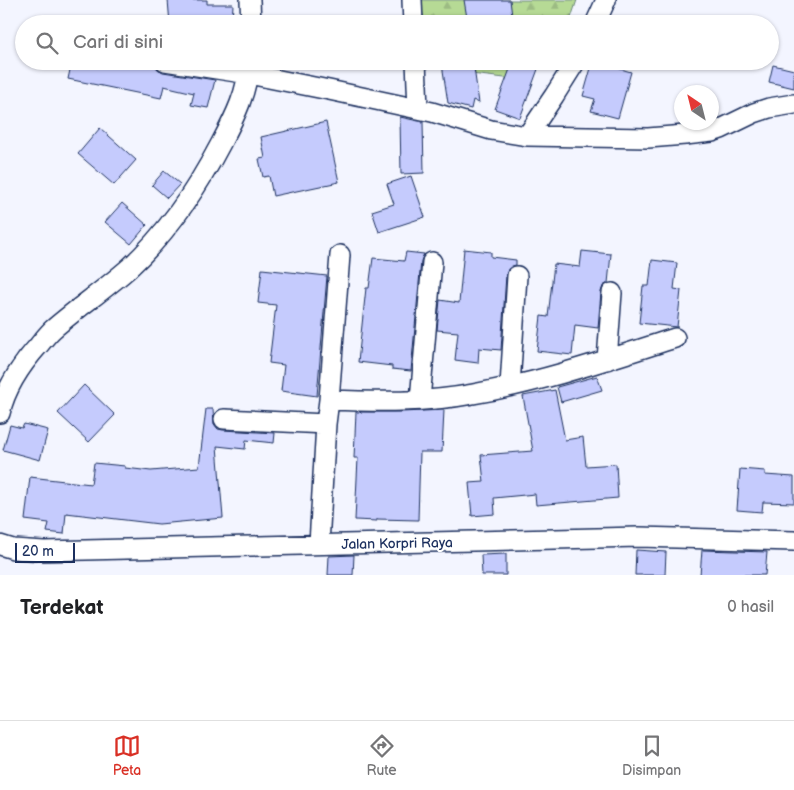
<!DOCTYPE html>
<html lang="id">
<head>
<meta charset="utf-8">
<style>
	:root { --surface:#fff; --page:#f2f2f2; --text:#202124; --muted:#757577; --line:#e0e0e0; --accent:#d93025 }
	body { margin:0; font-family:"Balsamiq Sans",sans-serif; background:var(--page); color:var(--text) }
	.compass { position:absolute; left:674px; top:85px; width:45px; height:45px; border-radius:50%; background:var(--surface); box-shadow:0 1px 4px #0004; rotate:325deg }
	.scale { position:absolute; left:15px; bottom:12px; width:60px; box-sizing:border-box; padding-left:5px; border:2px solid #1b2f5e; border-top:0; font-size:14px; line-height:18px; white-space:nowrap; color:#1b2f5e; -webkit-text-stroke:4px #fff; paint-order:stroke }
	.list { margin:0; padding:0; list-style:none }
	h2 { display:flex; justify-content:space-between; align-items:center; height:65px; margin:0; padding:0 20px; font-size:21px }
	h2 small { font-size:16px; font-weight:400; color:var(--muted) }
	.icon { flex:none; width:28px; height:28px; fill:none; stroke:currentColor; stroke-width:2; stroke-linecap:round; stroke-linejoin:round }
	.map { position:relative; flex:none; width:794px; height:575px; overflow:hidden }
	.search { position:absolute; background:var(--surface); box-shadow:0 1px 4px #0004; left:15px; right:15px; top:15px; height:55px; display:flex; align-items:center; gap:12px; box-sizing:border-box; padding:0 18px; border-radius:28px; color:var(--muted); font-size:19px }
	.sheet { height:145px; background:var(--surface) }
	nav { display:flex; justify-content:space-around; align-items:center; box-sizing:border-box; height:70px; border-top:1px solid var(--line); background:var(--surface); font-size:14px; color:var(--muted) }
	nav a { display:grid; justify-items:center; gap:2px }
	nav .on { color:var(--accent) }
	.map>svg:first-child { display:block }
</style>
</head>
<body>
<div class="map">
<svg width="794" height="575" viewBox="0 0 794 575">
	<defs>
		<pattern id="forest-firs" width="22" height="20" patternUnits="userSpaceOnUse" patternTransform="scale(1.25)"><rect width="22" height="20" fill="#b6da95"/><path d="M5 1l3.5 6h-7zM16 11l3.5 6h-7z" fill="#9cbb83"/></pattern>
	</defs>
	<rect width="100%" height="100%" fill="#f3f5ff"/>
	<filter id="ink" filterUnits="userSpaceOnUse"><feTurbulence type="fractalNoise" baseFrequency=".02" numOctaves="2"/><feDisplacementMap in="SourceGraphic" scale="10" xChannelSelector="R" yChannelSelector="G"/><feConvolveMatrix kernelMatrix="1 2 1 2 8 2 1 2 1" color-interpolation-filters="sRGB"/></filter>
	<g filter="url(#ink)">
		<path fill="url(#forest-firs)" stroke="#68847a" d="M420,0H577L569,24H425Z
			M441,61H536L513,79L463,73Z"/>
		<path fill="#c5cbfd" stroke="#1b2f5e" d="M168,0H207V4H233L232,24H170Z
			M464,0H510L513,24H468Z
			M72,61H110L126,65V61H154L155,66L158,69L163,72L215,80L208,108L191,105L194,93L164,86L161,98L68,79Z
			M456,61H473L479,103L473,100L471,109L448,103L442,64Z
			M513,61H541L520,118L495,109Z
			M593,61L631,72L618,118L591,111L595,99L583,96Z
			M773,65L794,70V88L769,82Z
			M400,117L423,122L424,173L401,174Z
			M326,122L339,182L273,196L269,176L263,177L259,159L265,158L261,137Z
			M100,128L136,160L114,185L78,154Z
			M164,171L180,184L167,198L152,185Z
			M411,176L425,217L379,232L372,211L394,204L387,184Z
			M122,203L147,225L131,244L105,222Z
			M464,249L491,252V257L516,260V265L512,266L508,269L506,275L501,350L479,348L478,363L455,360L458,332L437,330L440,300L459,303Z
			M582,251L611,254L608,283L603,286L601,292L598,328L575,325L572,355L537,351L541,316L548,317L554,264L580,267Z
			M406,252L424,254L421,261L411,371L392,369V366L358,362L366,288H369L373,258L404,261Z
			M652,260L677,263L674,289L681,290L677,327L639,323L643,286H649Z
			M262,269L327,276L317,396L281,391L284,365L269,363L276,305L258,303Z
			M597,376L602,390L561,402L557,387Z
			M84,385L115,415L89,442L58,413Z
			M555,390L565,440L583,437L586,466L616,464L618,498L536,505L535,494L494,498L495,514L472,516L469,483L484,482L481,455L533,451L523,396Z
			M206,409H213L214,424L218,429L223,430L275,433L274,443L246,440L245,449L217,446L223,518L159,524L66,513L64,534L47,532L49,523L25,520L30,477L91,484L94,463L125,466V468L151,471L199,467Z
			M444,410L442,452H420L418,520L377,519V521L355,520L358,458H354L356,412H402Z
			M24,424L48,430L40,460L3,450L10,425L22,428Z
			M740,469L765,471V475L794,477V503L763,502L762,512L737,510Z
			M636,550L666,552L665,575H635Z
			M702,550L767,552L765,575H700Z
			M506,554V575H482L481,555Z
			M354,555L353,575H328L329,556Z"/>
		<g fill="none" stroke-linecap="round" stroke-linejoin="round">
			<g stroke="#1b2f5e" stroke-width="22">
				<path id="minor" d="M250,0L251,24
					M412,0L413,24
					M595,24L606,0
					M165,61L249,74L329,90L432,112L491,130L527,136L648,138L685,135L712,132L721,129L754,113L769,108L794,104
					M416,61L418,109
					M527,136L554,96L576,61
					M607,360L612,293
					M510,386L517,276
					M329,400C377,402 426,403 473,394C542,382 609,359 675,338
					M420,400L432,262
					M0,413C6,387 21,365 39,345C43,340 47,335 52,330C76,309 104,290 129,268C167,233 197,189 221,143C235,117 248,91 249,61
					M224,419L326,424
					M319,544L326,424L329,400L340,255
					M0,545L13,549L44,551L639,537L794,541"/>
			</g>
			<use href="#minor" stroke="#fff" stroke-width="19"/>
		</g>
	</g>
	<g text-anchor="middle" stroke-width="4" stroke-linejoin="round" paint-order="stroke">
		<g font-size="14" fill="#1b2f5e" stroke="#fff">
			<text transform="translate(397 543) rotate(-1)" y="5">Jalan Korpri Raya</text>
		</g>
	</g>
</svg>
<svg class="compass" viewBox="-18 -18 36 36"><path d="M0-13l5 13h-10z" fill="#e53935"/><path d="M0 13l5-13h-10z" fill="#757577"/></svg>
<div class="scale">20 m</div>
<div class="search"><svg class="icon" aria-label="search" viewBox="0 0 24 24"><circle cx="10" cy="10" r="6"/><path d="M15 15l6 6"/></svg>Cari di sini</div>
</div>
<section class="sheet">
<h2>Terdekat<small>0 hasil</small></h2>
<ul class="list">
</ul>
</section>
<nav>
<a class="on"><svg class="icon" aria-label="map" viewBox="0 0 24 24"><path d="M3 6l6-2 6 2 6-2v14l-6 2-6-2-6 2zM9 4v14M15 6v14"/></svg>Peta</a>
<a><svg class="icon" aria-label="directions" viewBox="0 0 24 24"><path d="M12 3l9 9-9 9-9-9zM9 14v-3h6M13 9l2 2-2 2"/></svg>Rute</a>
<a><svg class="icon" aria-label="saved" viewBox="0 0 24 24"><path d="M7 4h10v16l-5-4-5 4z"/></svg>Disimpan</a>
</nav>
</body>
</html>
